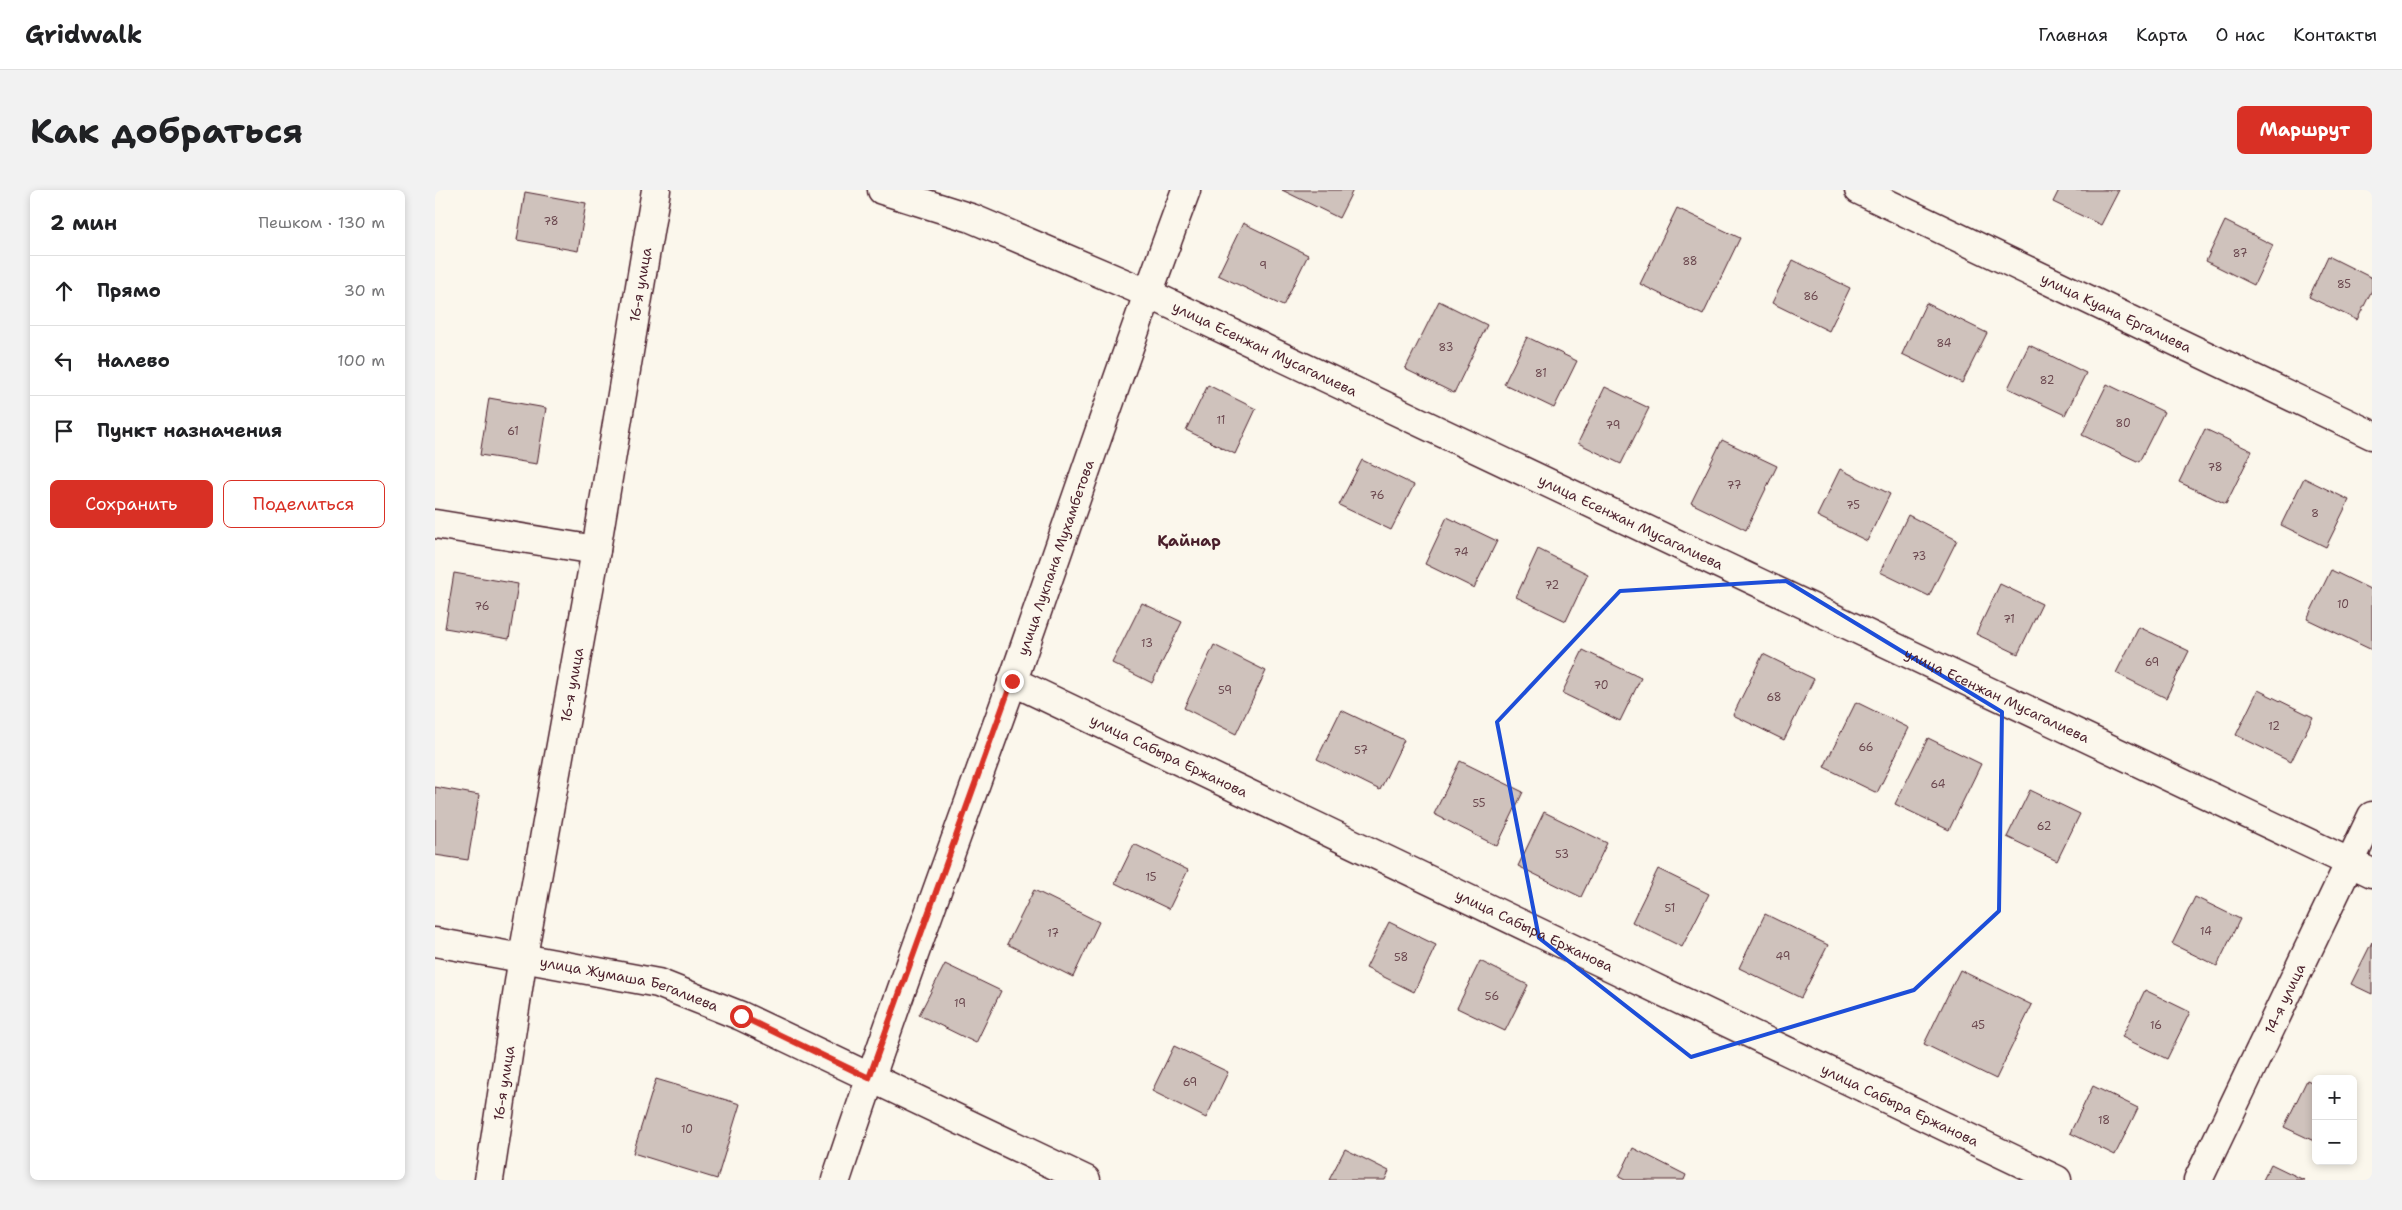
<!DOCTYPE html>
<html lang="ru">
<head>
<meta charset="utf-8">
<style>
	:root { --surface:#fff; --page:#f2f2f2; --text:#202124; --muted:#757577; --line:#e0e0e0; --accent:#d93025 }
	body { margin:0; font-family:"Shantell Sans",sans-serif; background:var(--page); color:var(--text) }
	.controls { position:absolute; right:15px; bottom:15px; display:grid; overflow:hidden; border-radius:8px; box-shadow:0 2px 8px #0003 }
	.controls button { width:45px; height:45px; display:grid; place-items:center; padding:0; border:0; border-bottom:1px solid var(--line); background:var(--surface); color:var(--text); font:25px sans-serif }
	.stop { position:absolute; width:15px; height:15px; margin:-11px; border:4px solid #d93025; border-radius:50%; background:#fff }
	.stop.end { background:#d93025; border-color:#fff; box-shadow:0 1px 5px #0008 }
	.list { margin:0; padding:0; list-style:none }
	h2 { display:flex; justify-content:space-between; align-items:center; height:65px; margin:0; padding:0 20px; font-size:21px }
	h2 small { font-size:16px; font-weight:400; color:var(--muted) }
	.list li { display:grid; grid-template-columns:32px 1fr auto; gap:15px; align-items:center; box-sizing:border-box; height:70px; padding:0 20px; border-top:1px solid var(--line) }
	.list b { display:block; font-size:19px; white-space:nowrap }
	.list em { font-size:16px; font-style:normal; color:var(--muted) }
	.actions { display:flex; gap:10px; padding:15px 20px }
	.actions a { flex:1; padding:11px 0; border:1px solid var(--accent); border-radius:8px; text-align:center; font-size:18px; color:var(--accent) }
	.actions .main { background:var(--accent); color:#fff }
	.icon { flex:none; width:28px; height:28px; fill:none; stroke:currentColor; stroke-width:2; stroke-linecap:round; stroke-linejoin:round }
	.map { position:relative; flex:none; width:1937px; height:990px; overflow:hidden; border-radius:8px }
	header { display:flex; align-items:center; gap:30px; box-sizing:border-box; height:70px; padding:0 25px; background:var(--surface); border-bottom:1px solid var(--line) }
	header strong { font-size:24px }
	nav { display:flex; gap:28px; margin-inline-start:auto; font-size:18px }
	.intro { display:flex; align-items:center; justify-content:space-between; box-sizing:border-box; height:120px; padding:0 30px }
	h1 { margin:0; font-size:35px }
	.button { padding:12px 22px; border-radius:8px; background:var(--accent); color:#fff; font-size:18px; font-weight:700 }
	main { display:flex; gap:30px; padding:0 30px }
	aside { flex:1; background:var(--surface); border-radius:8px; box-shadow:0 2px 8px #0003 }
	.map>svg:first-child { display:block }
</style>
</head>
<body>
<header>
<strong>Gridwalk</strong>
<nav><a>Главная</a><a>Карта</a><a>О нас</a><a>Контакты</a></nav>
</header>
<div class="intro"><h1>Как добраться</h1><a class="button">Маршрут</a></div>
<main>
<aside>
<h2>2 мин<small>Пешком · 130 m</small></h2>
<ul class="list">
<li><svg class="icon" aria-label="ahead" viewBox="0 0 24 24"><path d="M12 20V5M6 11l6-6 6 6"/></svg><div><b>Прямо</b></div><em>30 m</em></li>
<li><svg class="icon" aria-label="left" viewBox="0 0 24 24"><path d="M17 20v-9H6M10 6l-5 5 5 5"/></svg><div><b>Налево</b></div><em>100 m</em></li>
<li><svg class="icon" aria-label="arrive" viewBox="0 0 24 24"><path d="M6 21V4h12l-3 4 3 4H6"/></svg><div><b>Пункт назначения</b></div></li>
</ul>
<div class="actions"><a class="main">Сохранить</a><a>Поделиться</a></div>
</aside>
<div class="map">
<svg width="1937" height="990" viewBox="0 0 1937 990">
	<rect width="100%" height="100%" fill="#fbf7ec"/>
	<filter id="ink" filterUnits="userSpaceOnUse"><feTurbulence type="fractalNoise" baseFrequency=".02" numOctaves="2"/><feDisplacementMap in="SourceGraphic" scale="10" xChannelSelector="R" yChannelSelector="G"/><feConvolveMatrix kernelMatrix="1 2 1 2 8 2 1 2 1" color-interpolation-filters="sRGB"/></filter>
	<g filter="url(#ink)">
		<path fill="#cfc2bc" stroke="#4a1f2b" d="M847,0H918L904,28Z
			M1624,0H1684L1666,35L1618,12Z
			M90,2L151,13L143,61L82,50Z
			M1242,18L1305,48L1268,125L1205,94Z
			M1790,31L1838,55L1819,95L1771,71Z
			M808,33L873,65L848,116L783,85Z
			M1893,66L1937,88V100L1922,130L1874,107Z
			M1358,70L1415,98L1394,141L1337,113Z
			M1004,111L1052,135L1019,203L970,179Z
			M1491,113L1552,143L1527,193L1467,164Z
			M1092,147L1142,171L1119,218L1069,194Z
			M1594,155L1651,183L1630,225L1573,198Z
			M1672,194L1729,222L1704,272L1647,245Z
			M773,195L821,219L800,264L751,240Z
			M1170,197L1214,218L1186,274L1143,253Z
			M54,208L111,218L102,274L45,265Z
			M1770,239L1817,261L1791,314L1744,292Z
			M1287,250L1342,276L1311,340L1256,313Z
			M927,270L979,295L956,340L904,315Z
			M1405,279L1455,304L1432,351L1382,326Z
			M1869,288L1914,310L1891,357L1846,335Z
			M1473,325L1522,350L1494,406L1445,382Z
			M1012,327L1062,351L1039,398L990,374Z
			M1103,359L1153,384L1131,431L1081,407Z
			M1896,380L1937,400V460L1872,429Z
			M19,383L83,394L74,449L10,438Z
			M1565,394L1607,414L1583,464L1541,444Z
			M707,413L747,432L717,493L677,473Z
			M1704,437L1754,461L1731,508L1681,483Z
			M779,455L831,481L801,544L749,518Z
			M1148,460L1206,488L1185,531L1127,503Z
			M1328,464L1379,489L1349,550L1298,525Z
			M1823,500L1878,527L1856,572L1801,545Z
			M1421,512L1474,538L1442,603L1389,577Z
			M906,520L969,550L945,600L882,569Z
			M1493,548L1546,574L1514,640L1460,614Z
			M1025,571L1088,602L1062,656L999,624Z
			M0,597L44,605L33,670L0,665Z
			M1595,600L1645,624L1622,671L1572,647Z
			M1109,622L1172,653L1146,707L1083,676Z
			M699,654L753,680L734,719L680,693Z
			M1223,679L1274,704L1247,757L1197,732Z
			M599,700L664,732L638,787L572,754Z
			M1760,707L1805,729L1782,776L1737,754Z
			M1330,724L1393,755L1366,808L1304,778Z
			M954,732L1001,755L979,802L931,778Z
			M1937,752V804L1916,794Z
			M1045,771L1093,795L1070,841L1022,818Z
			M510,774L566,801L541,853L484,825Z
			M1525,780L1597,815L1561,889L1489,854Z
			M1710,800L1755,822L1732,869L1687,847Z
			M739,856L793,882L771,928L717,901Z
			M221,889L305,914L282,989L198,963Z
			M1872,890L1881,894V952L1849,937Z
			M1658,896L1703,918L1680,965L1635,943Z
			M1198,958L1251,985L1249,990H1190L1184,987Z
			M910,959L954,981L950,990H894Z
			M1836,974L1869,990H1828Z"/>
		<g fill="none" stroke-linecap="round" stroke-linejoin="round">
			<g stroke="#4a1f2b" stroke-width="31">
				<g id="minor">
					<path id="s1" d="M447,0L536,28L712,103L1937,683"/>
					<path id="s2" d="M1424,0L1937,245"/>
					<path d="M0,334L161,360"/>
					<path id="s3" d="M577,491L1622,990"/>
					<path id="s4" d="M0,752L223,793L306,826L651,990"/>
					<path id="s5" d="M54,990L88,766L161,360L221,0"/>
					<path id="s6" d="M401,990C456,823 518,658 577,493C635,328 690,163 751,0"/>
					<path id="s7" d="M1763,990L1937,626"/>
				</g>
			</g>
			<use href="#minor" stroke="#fbf7ec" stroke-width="28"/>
		</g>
	</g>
	<g fill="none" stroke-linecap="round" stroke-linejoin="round" filter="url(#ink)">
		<path stroke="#d93025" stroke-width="6" d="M306,826L434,888L577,491"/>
	</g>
	<path fill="none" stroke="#1d4ed8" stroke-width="4" stroke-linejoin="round" d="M1351,391L1567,522L1564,721L1479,800L1256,867L1104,748L1062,532L1185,401Z"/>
	<g text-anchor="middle" stroke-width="4" stroke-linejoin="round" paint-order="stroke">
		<g font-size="11" fill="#6b484f">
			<text x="116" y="35">78</text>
			<text x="1805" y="67">87</text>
			<text x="1255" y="75">88</text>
			<text x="828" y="79">9</text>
			<text x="1909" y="98">85</text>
			<text x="1376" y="110">86</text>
			<text x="1509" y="157">84</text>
			<text x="1011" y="161">83</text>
			<text x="1106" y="187">81</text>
			<text x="1612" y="194">82</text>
			<text x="786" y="234">11</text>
			<text x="1688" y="237">80</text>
			<text x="1178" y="239">79</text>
			<text x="78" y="245">61</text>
			<text x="1780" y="281">78</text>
			<text x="1299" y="299">77</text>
			<text x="942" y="309">76</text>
			<text x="1418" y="319">75</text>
			<text x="1880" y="327">8</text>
			<text x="1026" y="366">74</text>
			<text x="1484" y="370">73</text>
			<text x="1117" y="399">72</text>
			<text x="1908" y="418">10</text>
			<text x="47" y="420">76</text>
			<text x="1574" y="433">71</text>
			<text x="712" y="457">13</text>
			<text x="1717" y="476">69</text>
			<text x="1166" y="499">70</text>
			<text x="790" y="504">59</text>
			<text x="1339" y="511">68</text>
			<text x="1839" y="540">12</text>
			<text x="1431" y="561">66</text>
			<text x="926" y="564">57</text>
			<text x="1503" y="598">64</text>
			<text x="1044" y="617">55</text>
			<text x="1609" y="640">62</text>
			<text x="1127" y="668">53</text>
			<text x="716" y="691">15</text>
			<text x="1235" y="722">51</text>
			<text x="1771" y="745">14</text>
			<text x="618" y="747">17</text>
			<text x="1348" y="770">49</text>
			<text x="966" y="771">58</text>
			<text x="1057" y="810">56</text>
			<text x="525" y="817">19</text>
			<text x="1543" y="839">45</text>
			<text x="1721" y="839">16</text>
			<text x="755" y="896">69</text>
			<text x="1669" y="934">18</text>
			<text x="252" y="943">10</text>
		</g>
		<g font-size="14" fill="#4a1f2b" stroke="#fbf7ec">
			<text dy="5" stroke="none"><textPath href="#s5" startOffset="908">16-я улица</textPath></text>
			<text dy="5" stroke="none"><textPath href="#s2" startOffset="285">улица Куана Ергалиева</textPath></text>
			<text dy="5" stroke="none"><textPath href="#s1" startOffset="415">улица Есенжан Мусагалиева</textPath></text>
			<text dy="5" stroke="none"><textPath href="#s1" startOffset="820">улица Есенжан Мусагалиева</textPath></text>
			<text dy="5" stroke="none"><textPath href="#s6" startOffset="660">улица Лукпана Мухамбетова</textPath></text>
			<text dy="5" stroke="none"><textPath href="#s5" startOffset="502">16-я улица</textPath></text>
			<text dy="5" stroke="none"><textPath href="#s1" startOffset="1225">улица Есенжан Мусагалиева</textPath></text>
			<text dy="5" stroke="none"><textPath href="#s3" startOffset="174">улица Сабыра Ержанова</textPath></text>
			<text dy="5" stroke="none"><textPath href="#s3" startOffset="579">улица Сабыра Ержанова</textPath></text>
			<text dy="5" stroke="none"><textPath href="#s4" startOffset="199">улица Жумаша Бегалиева</textPath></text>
			<text dy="5" stroke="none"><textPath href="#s7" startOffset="201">14-я улица</textPath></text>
			<text dy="5" stroke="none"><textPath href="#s5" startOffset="98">16-я улица</textPath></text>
			<text dy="5" stroke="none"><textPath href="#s3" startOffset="984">улица Сабыра Ержанова</textPath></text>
		</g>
		<g font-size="16" font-weight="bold" fill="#4a1f2b" stroke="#fbf7ec">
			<text x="754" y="356">Қайнар</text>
		</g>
	</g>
</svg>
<div class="controls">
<button>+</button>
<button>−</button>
</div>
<div class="stop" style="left:306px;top:826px"></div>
<div class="stop end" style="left:577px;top:491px"></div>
</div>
</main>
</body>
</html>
